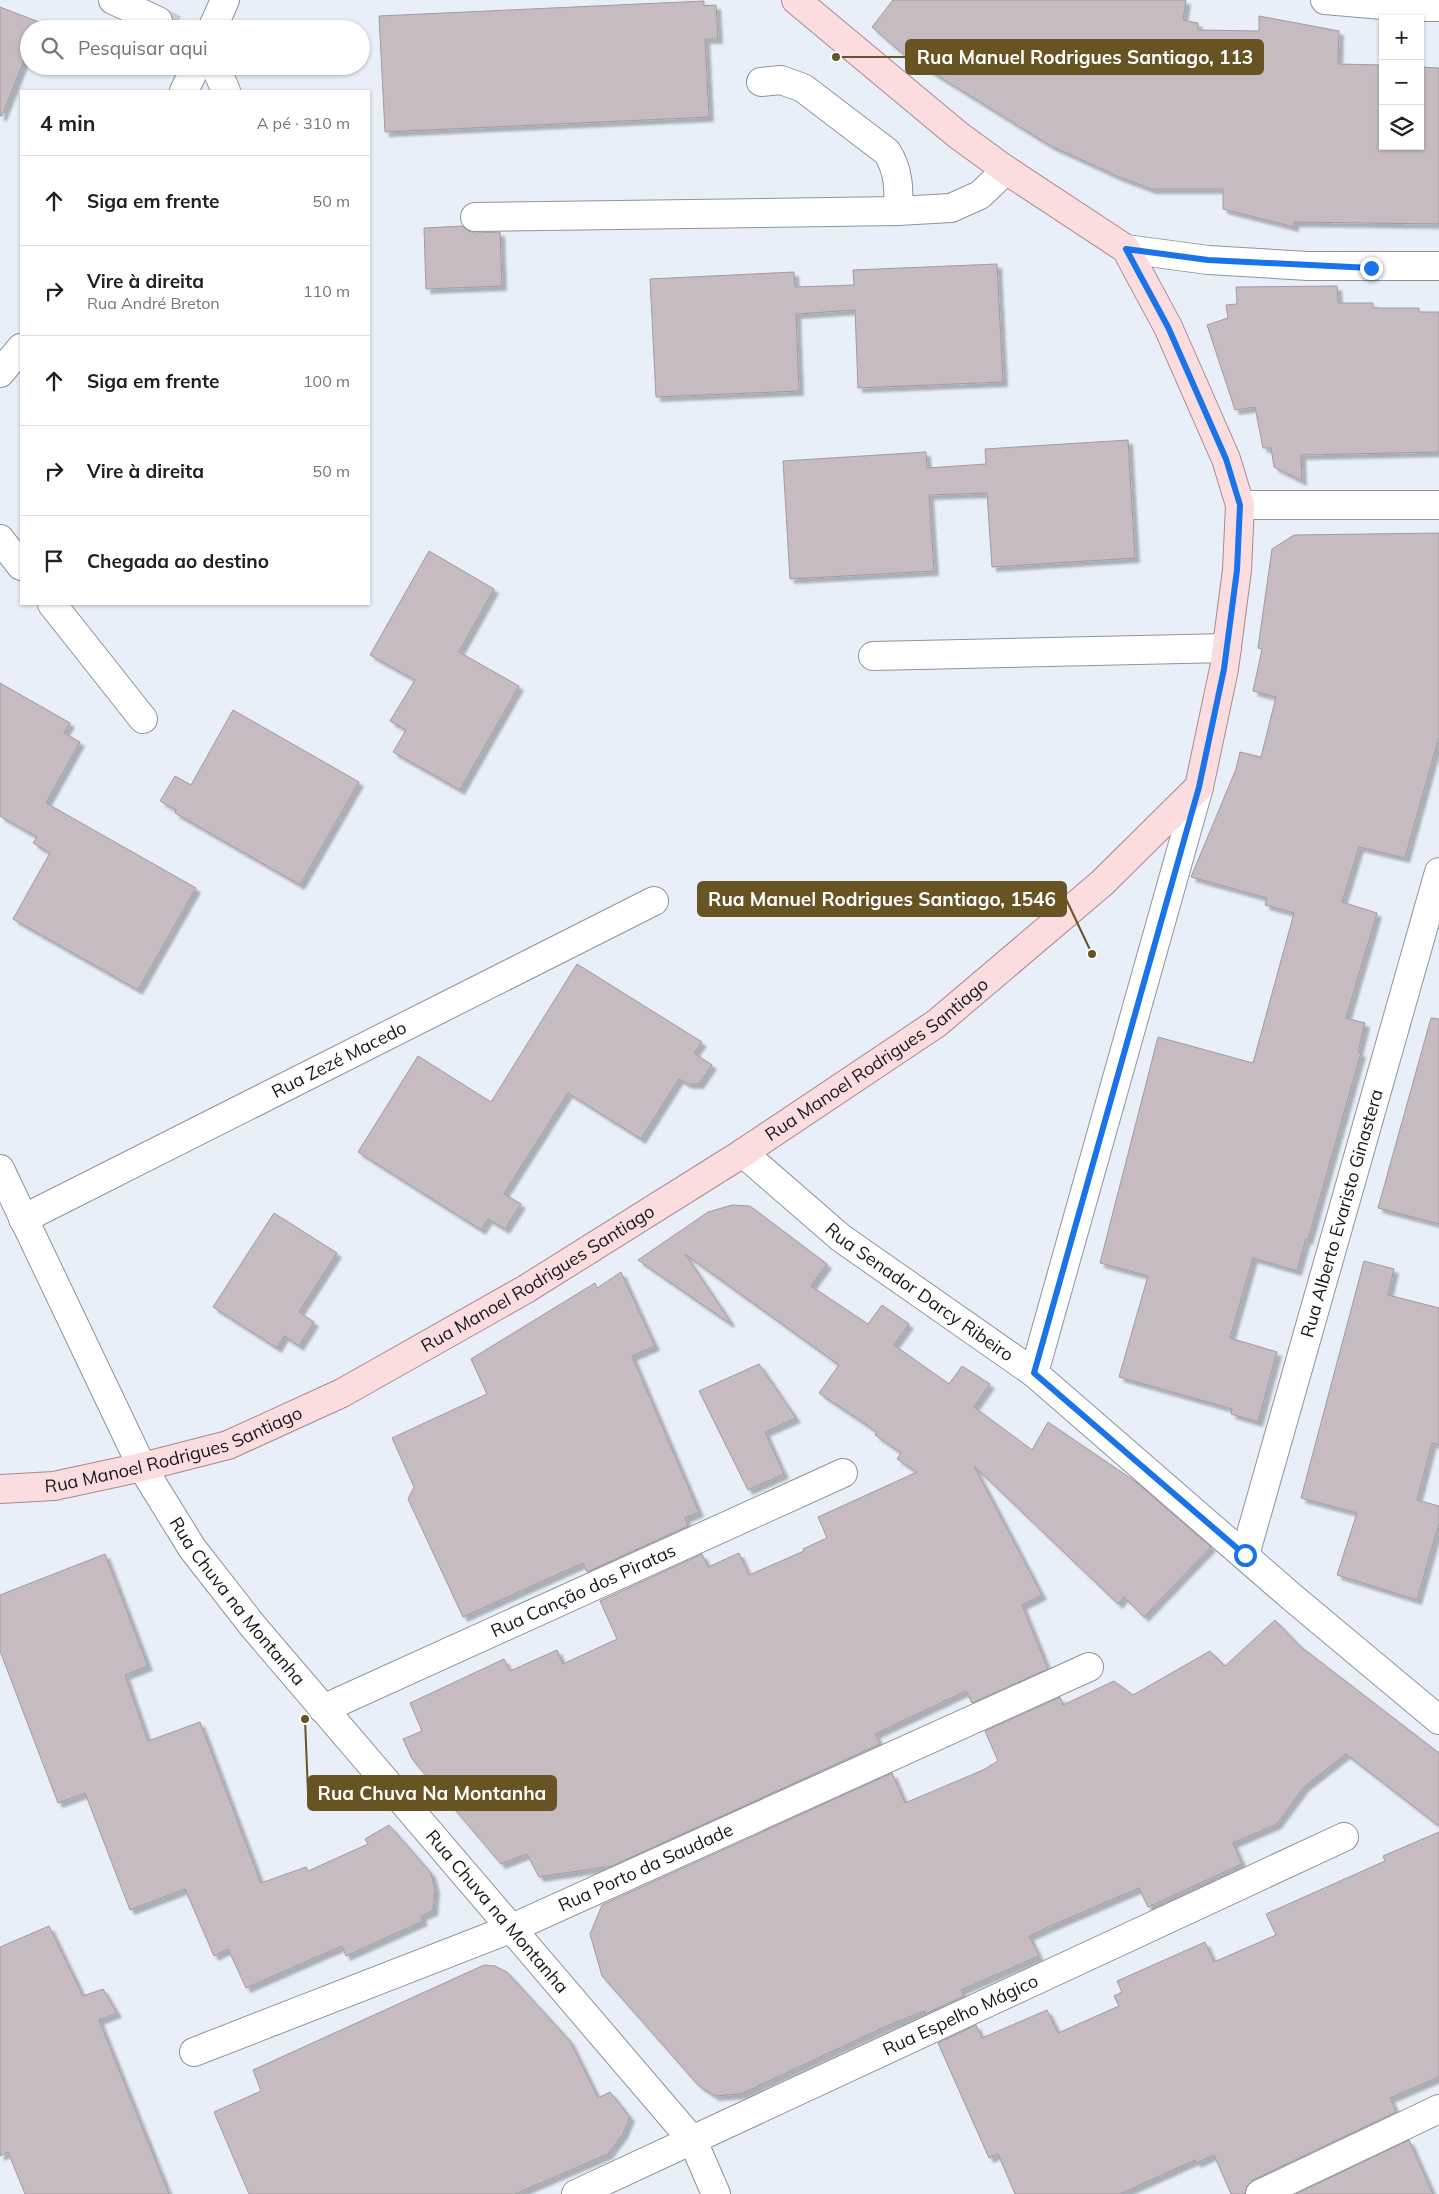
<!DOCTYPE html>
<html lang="pt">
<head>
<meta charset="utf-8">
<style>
	:root { --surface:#fff; --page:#f6f6f6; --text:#202124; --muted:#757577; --line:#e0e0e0 }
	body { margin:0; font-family:Mulish,sans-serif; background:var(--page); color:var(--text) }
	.controls { position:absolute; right:15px; top:15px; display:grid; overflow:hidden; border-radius:0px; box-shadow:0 1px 4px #0004 }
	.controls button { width:45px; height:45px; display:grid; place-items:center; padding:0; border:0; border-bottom:1px solid var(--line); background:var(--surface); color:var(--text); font:25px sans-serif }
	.stop { position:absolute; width:15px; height:15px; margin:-11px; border:4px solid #1a73e8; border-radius:50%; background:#fff }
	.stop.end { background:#1a73e8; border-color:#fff; box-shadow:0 1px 5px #0008 }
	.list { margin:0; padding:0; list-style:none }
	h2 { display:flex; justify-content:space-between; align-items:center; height:65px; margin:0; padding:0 20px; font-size:21px }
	h2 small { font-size:16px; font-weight:400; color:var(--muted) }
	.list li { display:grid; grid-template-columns:32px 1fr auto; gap:15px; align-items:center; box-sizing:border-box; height:90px; padding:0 20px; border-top:1px solid var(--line) }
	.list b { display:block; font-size:19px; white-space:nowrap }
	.list p { margin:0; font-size:16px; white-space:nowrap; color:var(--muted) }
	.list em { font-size:16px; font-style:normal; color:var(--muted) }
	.icon { flex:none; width:28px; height:28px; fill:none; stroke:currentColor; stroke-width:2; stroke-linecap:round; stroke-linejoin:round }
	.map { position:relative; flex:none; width:1439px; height:2194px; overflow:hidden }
	.search { position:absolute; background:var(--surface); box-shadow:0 1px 4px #0004; left:20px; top:20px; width:350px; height:55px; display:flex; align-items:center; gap:12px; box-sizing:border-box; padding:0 18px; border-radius:28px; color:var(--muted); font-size:19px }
	.panel { position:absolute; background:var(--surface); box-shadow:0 1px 4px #0004; left:20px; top:90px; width:350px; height:515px; border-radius:0px }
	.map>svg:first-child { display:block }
</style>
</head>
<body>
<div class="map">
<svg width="1439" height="2194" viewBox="0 0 1439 2194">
	<defs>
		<filter id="shadow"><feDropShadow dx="4.5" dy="4.5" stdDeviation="1" flood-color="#0004"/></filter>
	</defs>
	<rect width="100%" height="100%" fill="#e8eff8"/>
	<path fill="#c5bbc1" stroke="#a39aa0" filter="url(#shadow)" d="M893,0H1186L1183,20L1198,23V30L1259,31V16L1339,31L1338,64L1383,65V146H1420V67L1439,68V224L1294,222V227L1223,209V189H1151L1119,177L1049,145L903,54L872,27Z
		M704,1V6L716,5L718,39H705L709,117L385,132L379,16Z
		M0,7L39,22L36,29H29V48L2,116H0Z
		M463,226L468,231L475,233L500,232L502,286L426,289L424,228Z
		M997,264L1003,382L858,388L855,310L796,314L799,391L656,397L650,279L794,272L795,287L854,285L853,270Z
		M1337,286L1338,303H1373V308H1419V312H1439V452L1301,455L1302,481L1274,467L1271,448H1263L1255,407L1235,410L1207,325L1228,318L1226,305L1237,304L1236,287Z
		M1128,440L1135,558L992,567L987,493L929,495L934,571L790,579L783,461L926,452L927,468L986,464L985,449Z
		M1439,533V737L1405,858L1359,847L1342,902L1377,913L1346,1018L1365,1023L1358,1052L1361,1053L1308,1240L1306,1239L1297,1271L1253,1258L1230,1338L1277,1352L1258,1422L1231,1414L1232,1409L1119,1377L1148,1276L1100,1263L1158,1037L1253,1063L1294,913L1265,905L1267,898L1191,877L1236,769L1240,752L1261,757L1276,697L1253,691L1262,649L1258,648L1272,549L1294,535Z
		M429,551L494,589L459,652L519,686L460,790L393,752L406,730L390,721L415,680L370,655Z
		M0,683L70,723L64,733L80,742L46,803L196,888L138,990L13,919L50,853L33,843L37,837L0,816Z
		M233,710L359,782L300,885L175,813L176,810L160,801L175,776L191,785Z
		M577,964L702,1042L694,1053L712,1065L699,1084H688L679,1079L641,1139L568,1093L505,1192L504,1194L521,1204L505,1229L488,1219L481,1230L358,1152L418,1056L491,1102Z
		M1431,1018L1439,1019V1224L1378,1208Z
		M732,1205L750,1206L827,1264L811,1286L868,1324L882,1305L909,1324L894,1345L949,1384L962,1366L990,1384L974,1407L1032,1450L1048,1422L1136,1482L1211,1547L1144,1617L1124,1597L1118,1604L974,1466L1042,1595L1022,1605L1048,1669L972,1703L966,1691L875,1734L880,1744L612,1866L539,1877L527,1854L501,1864L412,1759L403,1739L422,1731L410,1703L504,1659L510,1671L557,1650L563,1664L617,1639L600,1601L702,1554L708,1567L739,1553L749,1575L804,1551L803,1549L827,1538L818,1517L917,1472L897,1459L901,1453L875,1435L877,1432L819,1393L839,1365L685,1254L730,1321L729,1323L638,1260L708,1212Z
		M274,1213L337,1253L299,1312L314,1322L299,1346L284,1336L277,1348L213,1307Z
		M1364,1261L1394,1269L1388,1295L1439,1308V1445L1432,1443L1417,1500L1439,1506V1523L1417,1600L1337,1575L1357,1513L1301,1498Z
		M621,1272L655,1346L632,1356L699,1512L685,1518L688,1526L587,1572L583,1563L463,1617L408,1499L414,1487L392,1438L487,1394L471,1359L595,1283L597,1288Z
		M759,1364L796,1418L765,1432L784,1474L748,1490L699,1391Z
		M105,1554L148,1666L125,1675L148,1741L200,1722L261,1883L306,1867L308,1871L368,1844L365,1839L389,1825L431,1873L435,1889L433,1911L421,1916L423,1921L346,1956L342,1946L246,1988L228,1949L214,1956L185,1889L130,1910L85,1793L58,1803L0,1651V1595Z
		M1275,1620L1300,1646L1439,1753V1826L1346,1754L1304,1787L1277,1824L1233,1843L1242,1864L1148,1907L1139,1888L1053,1925L1029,1936L1039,1956L961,1990L964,1996L925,2014L924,2011L889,2025L741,2094L715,2096L698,2085L602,1976L590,1934L602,1905L892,1773L905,1803L983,1770L998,1761L985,1731L1060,1697L1063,1705L1114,1681L1133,1695L1210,1651L1225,1666Z
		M1439,1832V2077L1390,2098L1396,2112L1253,2180L1247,2186L1245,2194H1231L1214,2155L1196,2163L1195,2160L1120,2194H1015L998,2154L989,2158L938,2043L976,2025L982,2038L1047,2010L1058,2033L1119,2006L1114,1996L1122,1992L1117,1981L1205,1942L1214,1962L1276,1935L1266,1914L1385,1861L1383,1856Z
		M49,1926L83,1996L103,1989L117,2013L99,2020L169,2194H25L8,2152L0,2156V1947Z
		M484,1965L495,1966L507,1972L570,2041L598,2098L610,2092L630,2117L623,2134L608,2154L515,2194H249L214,2112L261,2091L253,2070Z
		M1409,2140L1433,2194H1296Z"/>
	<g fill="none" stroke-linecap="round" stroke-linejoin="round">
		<path stroke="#c8cfd7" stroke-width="28" stroke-dasharray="28 14" stroke-linecap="butt" d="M158,21L175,29"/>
		<g stroke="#8e949c" stroke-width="30">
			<g id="minor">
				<path d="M113,0L158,21"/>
				<path d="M1325,0L1406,7H1439"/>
				<path d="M212,29L225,0"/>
				<path d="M215,66L226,91"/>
				<path d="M761,82L781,80L803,88L887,152C899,171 899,189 898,211"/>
				<path d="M184,91L196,66"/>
				<path d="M475,217L898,211L951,208L980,195L1006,170"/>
				<path d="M1126,249L1208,260L1308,266H1439"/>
				<path d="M0,373L21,348"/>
				<path d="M1240,505H1439"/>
				<path d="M0,539L21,566"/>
				<path d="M52,604L143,719"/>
				<path d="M873,656L1227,648"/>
				<path id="s1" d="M743,1153L841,1238L1034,1373L1293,1598L1439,1720"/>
				<path id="s2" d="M0,1169L142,1467L192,1548L252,1625L693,2141L716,2194"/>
				<path id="s3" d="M23,1219L654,901"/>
				<path d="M1034,1373L1199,787"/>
				<path id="s4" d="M1245,1555L1439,872"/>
				<path id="s5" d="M323,1709L843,1473"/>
				<path id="s6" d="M194,2052L510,1929L1089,1667"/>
				<path id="s7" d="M576,2194L1344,1837"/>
				<path d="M1260,2194L1439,2109"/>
			</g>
		</g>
		<g stroke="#aa888d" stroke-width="30">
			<g id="major">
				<path id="s8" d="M0,1489L54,1486L142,1467L228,1445L342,1393L526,1289L743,1153L937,1023L1102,883L1199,787L1224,669L1237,570L1240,505L1226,459L1168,327L1126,249L1006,170L958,135L796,0"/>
			</g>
		</g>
		<use href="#minor" stroke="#fff" stroke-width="28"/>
		<use href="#major" stroke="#fbdcdf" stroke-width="28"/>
	</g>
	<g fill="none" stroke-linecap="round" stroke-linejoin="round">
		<path stroke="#1a73e8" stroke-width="6" d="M1245,1555L1034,1373L1199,787L1224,669L1237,570L1240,505L1226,459L1168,327L1126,249L1208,260L1371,268"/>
	</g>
	<g text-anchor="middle" stroke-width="5" stroke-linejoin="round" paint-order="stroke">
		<g font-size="18" fill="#16181b" stroke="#fafcfe">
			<text dy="6" stroke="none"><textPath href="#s8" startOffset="989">Rua Manoel Rodrigues Santiago</textPath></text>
			<text dy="6" stroke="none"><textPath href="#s3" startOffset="354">Rua Zezé Macedo</textPath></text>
			<text dy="6" stroke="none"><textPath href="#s4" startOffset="355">Rua Alberto Evaristo Ginastera</textPath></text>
			<text dy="6" stroke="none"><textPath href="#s8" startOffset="585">Rua Manoel Rodrigues Santiago</textPath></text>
			<text dy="6" stroke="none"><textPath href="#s1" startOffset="225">Rua Senador Darcy Ribeiro</textPath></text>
			<text dy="6" stroke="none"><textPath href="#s8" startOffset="179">Rua Manoel Rodrigues Santiago</textPath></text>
			<text dy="6" stroke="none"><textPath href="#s5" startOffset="286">Rua Canção dos Piratas</textPath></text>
			<text dy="6" stroke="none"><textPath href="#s2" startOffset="495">Rua Chuva na Montanha</textPath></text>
			<text dy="6" stroke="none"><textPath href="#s6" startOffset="488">Rua Porto da Saudade</textPath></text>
			<text dy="6" stroke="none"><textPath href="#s2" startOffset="900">Rua Chuva na Montanha</textPath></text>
			<text dy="6" stroke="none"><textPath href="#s7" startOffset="424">Rua Espelho Mágico</textPath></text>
		</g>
	</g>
	<path fill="none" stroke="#685423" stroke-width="2" d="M836 57L906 57M1092 954L1066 899M305 1719L308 1793"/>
	<g fill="#685423" stroke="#fafcfe" stroke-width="2">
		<circle cx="836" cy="57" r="5"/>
		<circle cx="1092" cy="954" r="5"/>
		<circle cx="305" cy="1719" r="5"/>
	</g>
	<g fill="#685423" stroke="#685423" stroke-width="2">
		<rect x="906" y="40" width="357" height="34" rx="5"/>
		<rect x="698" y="882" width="368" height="34" rx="5"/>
		<rect x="308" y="1776" width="248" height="34" rx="5"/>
	</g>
	<g font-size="19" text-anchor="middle" font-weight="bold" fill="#fff">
		<text x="1085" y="64">Rua Manuel Rodrigues Santiago, 113</text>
		<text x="882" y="906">Rua Manuel Rodrigues Santiago, 1546</text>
		<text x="432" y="1800">Rua Chuva Na Montanha</text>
	</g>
</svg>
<div class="controls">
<button>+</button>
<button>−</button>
<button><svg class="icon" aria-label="layers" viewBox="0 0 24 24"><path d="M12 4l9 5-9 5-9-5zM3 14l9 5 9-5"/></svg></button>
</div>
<div class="stop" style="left:1245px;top:1555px"></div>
<div class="stop end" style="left:1371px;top:268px"></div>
<div class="search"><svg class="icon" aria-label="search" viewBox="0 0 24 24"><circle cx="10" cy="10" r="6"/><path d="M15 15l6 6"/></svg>Pesquisar aqui</div>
<section class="panel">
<h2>4 min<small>A pé · 310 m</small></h2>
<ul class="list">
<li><svg class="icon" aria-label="ahead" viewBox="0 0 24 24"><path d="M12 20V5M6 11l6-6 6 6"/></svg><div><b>Siga em frente</b></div><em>50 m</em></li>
<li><svg class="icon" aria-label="right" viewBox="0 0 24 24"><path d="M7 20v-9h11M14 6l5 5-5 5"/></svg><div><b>Vire à direita</b><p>Rua André Breton</p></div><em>110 m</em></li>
<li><svg class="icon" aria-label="ahead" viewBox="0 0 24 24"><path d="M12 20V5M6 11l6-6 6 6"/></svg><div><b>Siga em frente</b></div><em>100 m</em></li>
<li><svg class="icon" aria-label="right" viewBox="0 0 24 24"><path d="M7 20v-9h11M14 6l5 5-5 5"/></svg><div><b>Vire à direita</b></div><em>50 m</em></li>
<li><svg class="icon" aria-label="arrive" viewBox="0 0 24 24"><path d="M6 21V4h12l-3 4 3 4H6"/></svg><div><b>Chegada ao destino</b></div></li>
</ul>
</section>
</div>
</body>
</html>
